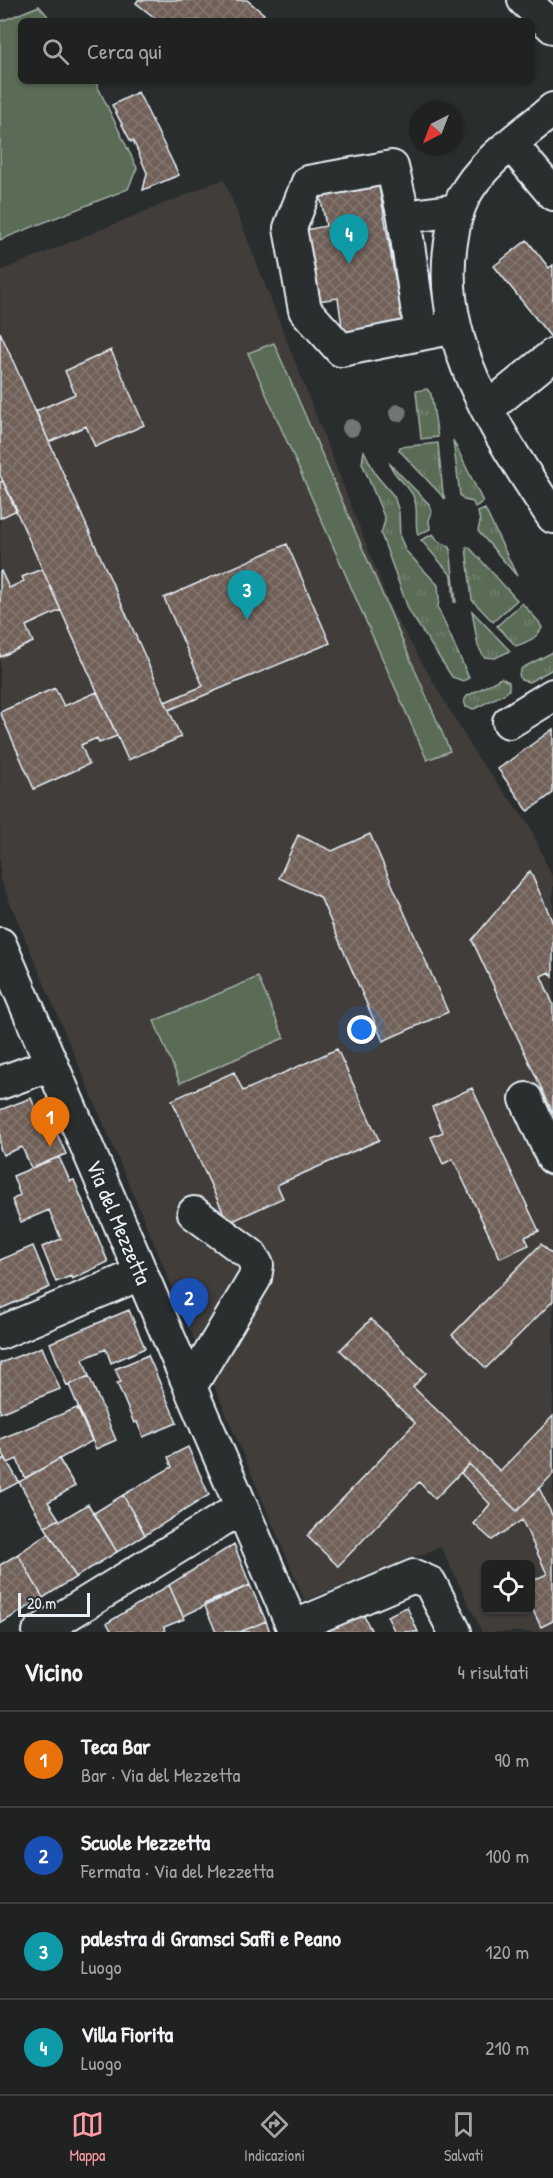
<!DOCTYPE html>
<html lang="it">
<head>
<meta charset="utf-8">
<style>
	:root { --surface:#202222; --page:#282a2a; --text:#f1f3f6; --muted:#a2a4a5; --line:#3d3f40; --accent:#ff9aa2 }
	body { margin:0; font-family:"Patrick Hand",sans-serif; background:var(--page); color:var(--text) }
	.controls { position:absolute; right:18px; bottom:18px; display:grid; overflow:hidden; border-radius:9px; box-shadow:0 2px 4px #0004 }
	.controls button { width:54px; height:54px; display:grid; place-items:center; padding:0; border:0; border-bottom:2px solid var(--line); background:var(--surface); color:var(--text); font:30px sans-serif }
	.compass { position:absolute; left:409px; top:102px; width:54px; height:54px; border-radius:50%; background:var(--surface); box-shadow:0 2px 4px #0004; rotate:222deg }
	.scale { position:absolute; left:18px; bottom:15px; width:72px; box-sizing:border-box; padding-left:6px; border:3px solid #e8f1f8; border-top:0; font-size:16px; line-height:21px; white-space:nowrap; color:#e8f1f8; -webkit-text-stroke:4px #2a2d2e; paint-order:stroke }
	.you { position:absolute; left:362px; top:1030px; width:21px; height:21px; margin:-15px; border:4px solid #fff; border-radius:50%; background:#1a73e8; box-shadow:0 0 0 9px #1a73e833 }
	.badge { display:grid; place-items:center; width:39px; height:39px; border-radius:50%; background:var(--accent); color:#fff; font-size:20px; font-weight:700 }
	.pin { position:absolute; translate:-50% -50px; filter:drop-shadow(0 2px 3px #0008) }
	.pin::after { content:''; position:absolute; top:32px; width:21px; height:18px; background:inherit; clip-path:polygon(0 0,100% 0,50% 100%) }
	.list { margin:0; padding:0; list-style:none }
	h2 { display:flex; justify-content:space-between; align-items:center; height:78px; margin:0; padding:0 24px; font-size:26px }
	h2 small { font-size:20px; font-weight:400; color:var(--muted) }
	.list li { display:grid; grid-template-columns:39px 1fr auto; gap:18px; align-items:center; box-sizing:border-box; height:96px; padding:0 24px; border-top:2px solid var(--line) }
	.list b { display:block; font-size:22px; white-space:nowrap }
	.list p { margin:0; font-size:20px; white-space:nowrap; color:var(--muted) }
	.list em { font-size:20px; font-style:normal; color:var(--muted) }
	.icon { flex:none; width:33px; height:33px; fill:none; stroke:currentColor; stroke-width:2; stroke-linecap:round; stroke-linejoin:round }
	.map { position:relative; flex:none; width:553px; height:1632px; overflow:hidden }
	.search { position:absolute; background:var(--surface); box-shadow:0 2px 4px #0004; left:18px; right:18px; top:18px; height:66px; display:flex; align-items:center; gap:15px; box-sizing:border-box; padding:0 21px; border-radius:9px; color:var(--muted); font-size:22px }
	.sheet { height:462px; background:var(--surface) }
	nav { display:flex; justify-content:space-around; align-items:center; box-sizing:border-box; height:84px; border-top:2px solid var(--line); background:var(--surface); font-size:16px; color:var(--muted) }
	nav a { display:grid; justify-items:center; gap:3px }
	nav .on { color:var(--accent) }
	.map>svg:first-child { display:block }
</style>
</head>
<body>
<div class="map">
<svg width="553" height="1632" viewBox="0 0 553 1632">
	<defs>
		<pattern id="grass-tufts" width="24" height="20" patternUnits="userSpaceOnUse" patternTransform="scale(1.5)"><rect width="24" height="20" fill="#5a6c56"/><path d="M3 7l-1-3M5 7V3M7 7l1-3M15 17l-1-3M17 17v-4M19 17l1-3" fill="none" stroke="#72816f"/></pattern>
		<pattern id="building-cross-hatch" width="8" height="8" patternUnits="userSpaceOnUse" patternTransform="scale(1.5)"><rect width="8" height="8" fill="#706058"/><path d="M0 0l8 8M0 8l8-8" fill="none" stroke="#847771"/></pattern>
	</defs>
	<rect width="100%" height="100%" fill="#2a2d2e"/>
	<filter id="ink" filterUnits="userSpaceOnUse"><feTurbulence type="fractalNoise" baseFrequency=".0167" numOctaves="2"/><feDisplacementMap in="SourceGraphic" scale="12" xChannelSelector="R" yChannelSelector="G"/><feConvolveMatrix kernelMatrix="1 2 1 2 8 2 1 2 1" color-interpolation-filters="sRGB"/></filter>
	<g filter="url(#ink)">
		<path fill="#3f3c3b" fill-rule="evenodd" d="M224,179L392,611L476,755L530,826L553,879V1632H482L441,1547L305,1601L0,879V271ZM486,1564H530V1610H486Z"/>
		<path fill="url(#grass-tufts)" stroke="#a1aea7" stroke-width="1.5" d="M427,389L431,394L438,437L421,439L416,391Z
			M453,440L483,502L475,507L473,502L464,500L460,495Z
			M438,443L443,493L445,499L399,450L400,447Z
			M364,451L376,475L394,496L399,512L400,537L406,551L438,585L439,598L438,608L469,678L463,681L452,677L409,611L381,534L385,520L383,514L362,463Z
			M390,464L429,504L432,512L429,520L430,529L418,535C414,523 419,510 414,498C409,484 393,477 390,464Z
			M485,509L517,576L478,531L480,522L478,512Z
			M433,534L438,541L450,547L456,602H454L452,576L421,540Z
			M466,547H469L517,600L493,622L472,600Z
			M522,603L539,622L542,628C536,639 527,642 516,646L497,626Z
			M472,611L510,651L495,658L484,657L478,646Z
			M553,652V669L529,682L521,680L519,674L522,668Z
			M501,678L509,682V690L506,693L474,709L466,707L464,701L467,696Z"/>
		<path fill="#5a6c56" stroke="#a1aea7" stroke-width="1.5" d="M39,6L52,21H21V81H95L137,168L128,189L0,240V20L2,21Z
			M274,343L450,751L427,760L248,353Z
			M258,977L284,1038L180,1083L154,1021Z"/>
		<path fill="url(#building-cross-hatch)" stroke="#e8f1f8" stroke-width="1.5" d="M138,0H247L264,14L258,21H159L136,3Z
			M138,92L179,175L143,190L147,173L133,140L131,142L112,105Z
			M378,180L403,324L343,334L338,298L312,302L300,231L326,226L319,189Z
			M527,240L549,268L553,265V340L494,266Z
			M0,332L181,737L128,760L0,475Z
			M111,350L144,425L95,447L86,426L49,442L36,411L75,394L65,371Z
			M3,481L17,510L0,518V482Z
			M287,544L330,643L169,710L165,702L203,686L164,598Z
			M42,569L61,610L26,626L33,642L0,657V572L1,571L9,588L24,581L22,577Z
			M55,688L64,706L97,692L117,736L99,743L97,738L81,745L89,764L34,789L0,712Z
			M553,729V793L528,811L498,769Z
			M370,834L448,1012L383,1041L320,897L279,878L298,835L332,851Z
			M530,871L553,923V977L549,972L541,976L553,1004V1113L472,940Z
			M337,1049L379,1140L277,1185L283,1198L228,1223L172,1100L234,1072L243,1091Z
			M472,1088L539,1231L525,1237L529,1245L500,1258L453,1159L443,1164L431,1137L443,1132L432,1107Z
			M31,1098L45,1131L54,1127L66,1154L31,1168L22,1147L3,1155L0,1148V1110Z
			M59,1157L70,1181L74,1180L108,1262L72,1279L71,1276L56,1282L42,1247L61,1239L49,1210L21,1222L12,1200L20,1195L13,1176Z
			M541,1244L553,1255V1301L486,1368L452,1335Z
			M33,1246L50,1287L0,1309V1260Z
			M129,1310L145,1348L111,1363L106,1349L83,1359L89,1376L67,1386L50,1343Z
			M371,1319L426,1373L413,1387L500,1471L553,1416V1474L517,1511L469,1464L435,1499L419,1482L338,1566L307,1536L415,1423L340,1350Z
			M42,1347L60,1389L0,1413V1363Z
			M148,1355L177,1423L143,1437L137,1422L134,1423L117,1383L121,1382L115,1369Z
			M89,1376L116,1440L96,1449L69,1385Z
			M77,1408L92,1441L25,1478L17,1459L8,1463L0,1447V1439Z
			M188,1447L209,1495L145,1535L123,1495L172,1467L168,1457Z
			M5,1458L19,1482L0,1492V1461Z
			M59,1459L75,1486L48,1502L59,1519L45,1527L19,1482Z
			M469,1464L517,1511L539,1488L553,1517V1621L541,1627L530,1604V1582L547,1574L522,1520L492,1540L474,1524L490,1504L461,1473Z
			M123,1495L145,1535L117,1552L94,1513Z
			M88,1504L117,1552L76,1577L45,1527L59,1519L60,1521Z
			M49,1533L76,1577L43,1598L18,1554Z
			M234,1544L250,1585L183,1616L169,1585Z
			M18,1554L43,1598L0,1624V1565Z
			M169,1585L184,1619L164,1627L165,1632H112L107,1623Z
			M250,1585L266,1621L240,1632H216L204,1604Z
			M407,1607L418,1632H395L387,1616Z
			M360,1608L372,1632H318Z
			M266,1621L270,1632H240Z"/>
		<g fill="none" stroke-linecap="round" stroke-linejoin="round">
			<g stroke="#e8f1f8" stroke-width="36">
				<path id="minor" d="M524,0L553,27
					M553,109C523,135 481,162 463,198C456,212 453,228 451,242C435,343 500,436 553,517
					M512,145L553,194
					M404,217L421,334
					M455,327L341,350L305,310L290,228L308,182L392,167L404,217L458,210
					M487,409L553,355
					M509,722L553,695
					M0,944L295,1632
					M0,1083L52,1064
					M526,1099L553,1158
					M0,1333L140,1274
					M190,1387L255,1278L257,1265L251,1255L194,1213
					M293,1627L414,1576L430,1583L455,1632
					M39,1632L241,1508"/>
			</g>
			<use href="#minor" stroke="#2a2d2e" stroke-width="32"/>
		</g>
		<g fill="#6f7875">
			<circle cx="398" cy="413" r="9"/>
			<circle cx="351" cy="428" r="9"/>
		</g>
	</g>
	<g text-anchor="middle" stroke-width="4.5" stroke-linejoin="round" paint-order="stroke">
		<g font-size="22" fill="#e8f1f8" stroke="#2a2d2e">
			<text transform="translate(119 1222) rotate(67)" y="8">Via del Mezzetta</text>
		</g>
	</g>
</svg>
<div class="controls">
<button><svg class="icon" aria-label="locate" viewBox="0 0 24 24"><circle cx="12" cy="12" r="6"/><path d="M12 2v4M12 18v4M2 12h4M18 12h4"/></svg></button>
</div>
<svg class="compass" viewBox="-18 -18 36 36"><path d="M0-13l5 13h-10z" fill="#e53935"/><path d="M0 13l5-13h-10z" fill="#a2a4a5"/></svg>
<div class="scale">20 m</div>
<div class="you"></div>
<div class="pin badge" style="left:50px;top:1147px;background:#e8710a">1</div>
<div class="pin badge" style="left:189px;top:1328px;background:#1a4fb4">2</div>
<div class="pin badge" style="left:247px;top:620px;background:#0f9aa8">3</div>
<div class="pin badge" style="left:349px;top:264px;background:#0f9aa8">4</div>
<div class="search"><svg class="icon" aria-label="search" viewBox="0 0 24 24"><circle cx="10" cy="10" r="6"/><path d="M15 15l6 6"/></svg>Cerca qui</div>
</div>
<section class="sheet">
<h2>Vicino<small>4 risultati</small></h2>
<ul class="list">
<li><span class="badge" style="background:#e8710a">1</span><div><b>Teca Bar</b><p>Bar · Via del Mezzetta</p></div><em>90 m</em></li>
<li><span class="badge" style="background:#1a4fb4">2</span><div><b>Scuole Mezzetta</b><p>Fermata · Via del Mezzetta</p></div><em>100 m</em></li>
<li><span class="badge" style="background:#0f9aa8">3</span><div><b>palestra di Gramsci Saffi e Peano</b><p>Luogo</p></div><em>120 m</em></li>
<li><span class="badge" style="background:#0f9aa8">4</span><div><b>Villa Fiorita</b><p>Luogo</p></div><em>210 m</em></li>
</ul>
</section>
<nav>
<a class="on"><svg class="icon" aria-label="map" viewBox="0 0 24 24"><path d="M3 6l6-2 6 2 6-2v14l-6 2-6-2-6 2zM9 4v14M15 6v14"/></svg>Mappa</a>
<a><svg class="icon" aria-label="directions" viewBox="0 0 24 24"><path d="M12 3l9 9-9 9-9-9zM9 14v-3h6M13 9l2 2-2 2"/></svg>Indicazioni</a>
<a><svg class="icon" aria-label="saved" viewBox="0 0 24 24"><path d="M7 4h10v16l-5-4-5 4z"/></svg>Salvati</a>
</nav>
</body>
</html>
